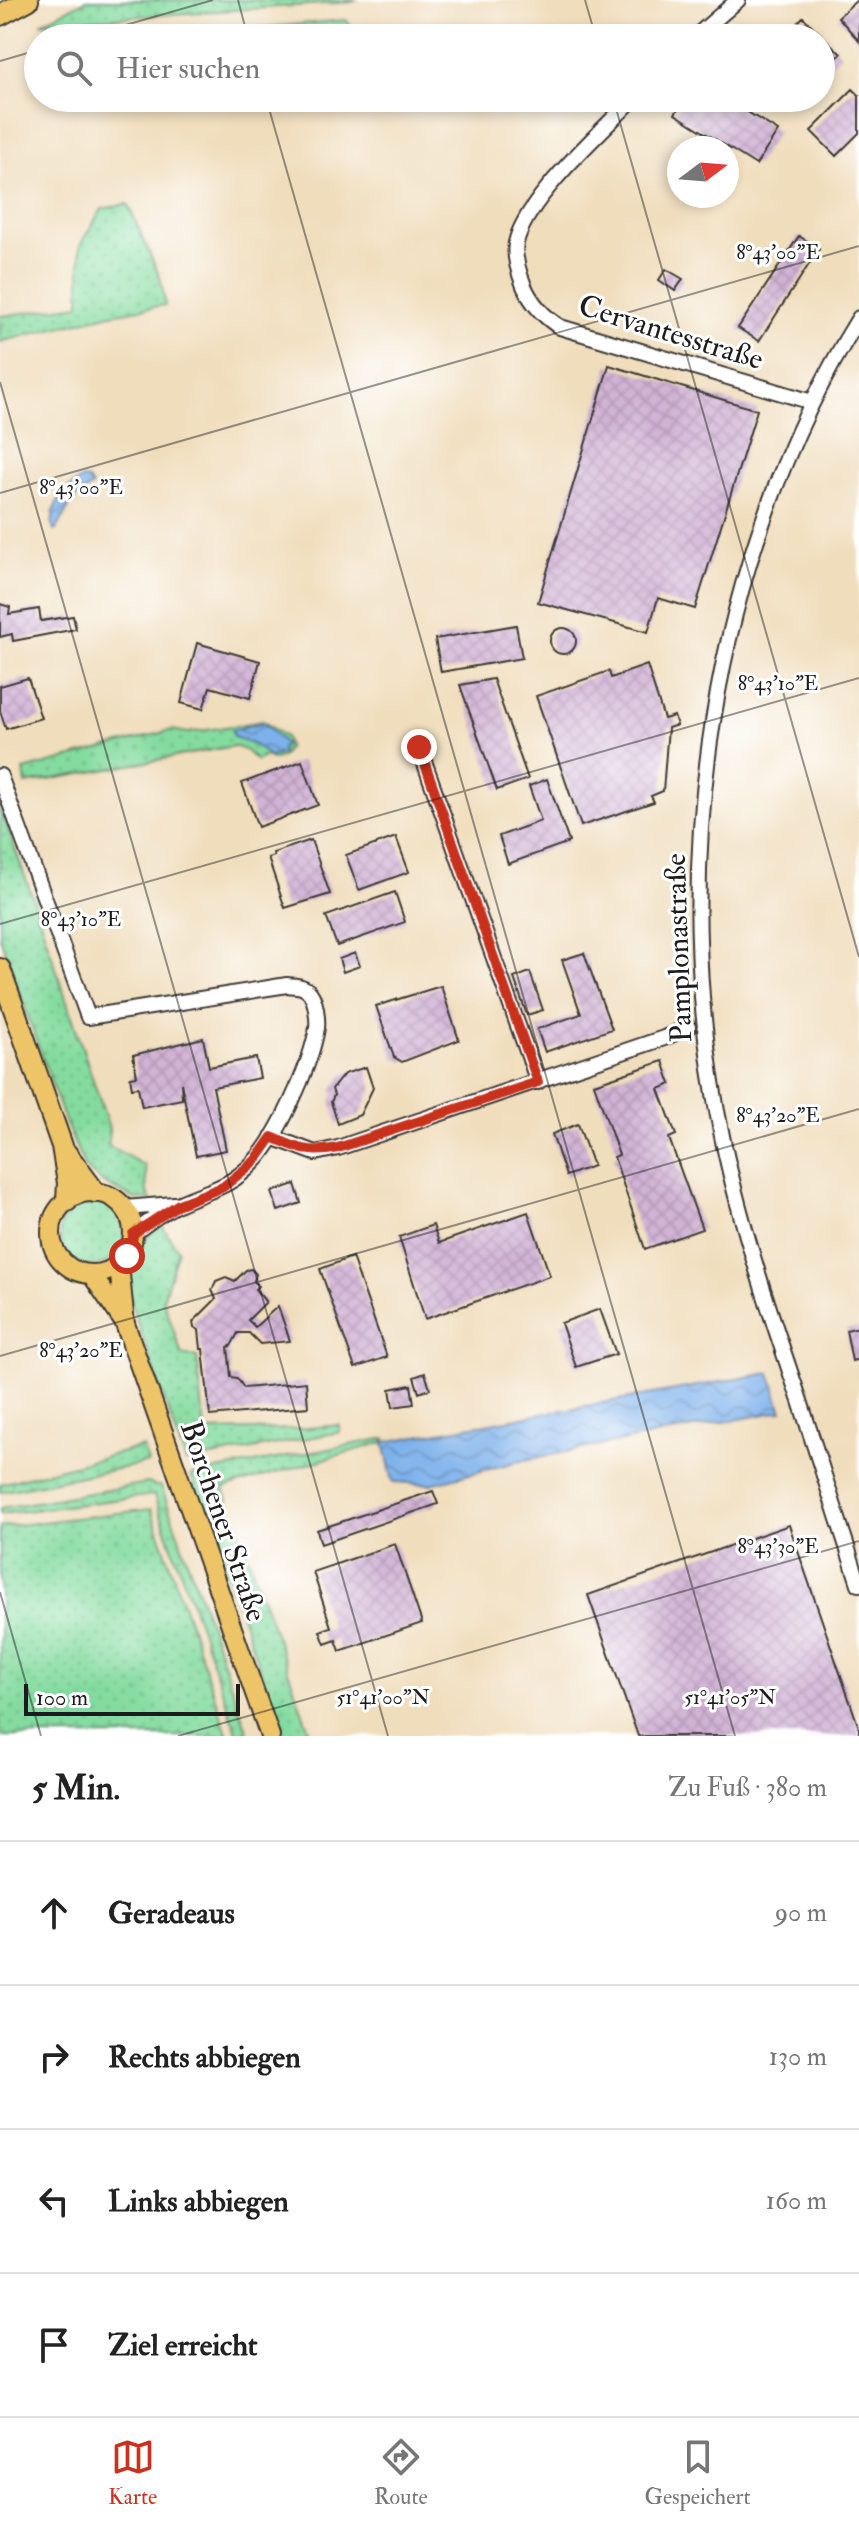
<!DOCTYPE html>
<html lang="de">
<head>
<meta charset="utf-8">
<style>
	:root { --surface:#fff; --page:#f6f6f6; --text:#222; --muted:#767676; --line:#e0e0e0; --accent:#c8321e }
	body { margin:0; font-family:"IM FELL Double Pica",serif; background:var(--page); color:var(--text) }
	.compass { position:absolute; left:667px; top:136px; width:72px; height:72px; border-radius:50%; background:var(--surface); box-shadow:0 4px 12px #0003; rotate:74deg }
	.scale { position:absolute; left:24px; bottom:20px; width:216px; box-sizing:border-box; padding-left:8px; border:4px solid #1c1c1c; border-top:0; font-size:22px; line-height:28px; white-space:nowrap; color:#1c1c1c; -webkit-text-stroke:6px #fff; paint-order:stroke }
	.stop { position:absolute; width:24px; height:24px; margin:-18px; border:6px solid #c8321e; border-radius:50%; background:#fff }
	.stop.end { background:#c8321e; border-color:#fff; box-shadow:0 2px 8px #0008 }
	.list { margin:0; padding:0; list-style:none }
	h2 { display:flex; justify-content:space-between; align-items:center; height:104px; margin:0; padding:0 32px; font-size:34px }
	h2 small { font-size:26px; font-weight:400; color:var(--muted) }
	.list li { display:grid; grid-template-columns:52px 1fr auto; gap:24px; align-items:center; box-sizing:border-box; height:144px; padding:0 32px; border-top:2px solid var(--line) }
	.list b { display:block; font-size:30px; white-space:nowrap }
	.list em { font-size:26px; font-style:normal; color:var(--muted) }
	.icon { flex:none; width:44px; height:44px; fill:none; stroke:currentColor; stroke-width:2; stroke-linecap:round; stroke-linejoin:round }
	.map { position:relative; flex:none; width:859px; height:1736px; overflow:hidden }
	.search { position:absolute; background:var(--surface); box-shadow:0 4px 12px #0003; left:24px; right:24px; top:24px; height:88px; display:flex; align-items:center; gap:20px; box-sizing:border-box; padding:0 28px; border-radius:44px; color:var(--muted); font-size:30px }
	.sheet { height:680px; background:var(--surface) }
	nav { display:flex; justify-content:space-around; align-items:center; box-sizing:border-box; height:112px; border-top:2px solid var(--line); background:var(--surface); font-size:22px; color:var(--muted) }
	nav a { display:grid; justify-items:center; gap:4px }
	nav .on { color:var(--accent) }
	.map>svg:first-child { display:block }
</style>
</head>
<body>
<div class="map">
<svg width="859" height="1736" viewBox="0 0 859 1736">
	<defs>
		<pattern id="grass-dots" width="8" height="8" patternUnits="userSpaceOnUse" patternTransform="scale(2)"><rect width="8" height="8" fill="#84db9f"/><path d="M2 2h.1M6 6h.1" fill="none" stroke="#71bb88" stroke-width="1.8" stroke-linecap="round"/></pattern>
		<pattern id="water-waves" width="16" height="10" patternUnits="userSpaceOnUse" patternTransform="scale(2)"><rect width="16" height="10" fill="#7db1eb"/><path d="M0 5q4-4 8 0t8 0" fill="none" stroke="#668fbe"/></pattern>
		<pattern id="building-cross-hatch" width="8" height="8" patternUnits="userSpaceOnUse" patternTransform="scale(2)"><rect width="8" height="8" fill="#d2b3d6"/><path d="M0 0l8 8M0 8l8-8" fill="none" stroke="#b499b7"/></pattern>
	</defs>
	<rect width="100%" height="100%" fill="#fff"/>
	<filter id="ink" filterUnits="userSpaceOnUse"><feTurbulence type="fractalNoise" baseFrequency=".0125" numOctaves="2"/><feDisplacementMap in="SourceGraphic" scale="16" xChannelSelector="R" yChannelSelector="G"/><feConvolveMatrix kernelMatrix="1 2 1 2 8 2 1 2 1" color-interpolation-filters="sRGB"/></filter>
	<filter id="wash" filterUnits="userSpaceOnUse"><feTurbulence type="fractalNoise" baseFrequency=".006" numOctaves="4" result="noise"/><feDisplacementMap in="SourceGraphic" scale="32" xChannelSelector="R" yChannelSelector="G"/><feGaussianBlur stdDeviation="1.8" result="paint"/><feColorMatrix in="noise" values="0 0 0 0 0 0 0 0 0 0 0 0 0 0 0 0 0 1.4 0 .05"/><feComposite in="paint" operator="in"/></filter>
	<g filter="url(#wash)">
		<rect width="100%" height="100%" fill="#f0ddbc"/>
		<path fill="url(#grass-dots)" stroke="#507c5e" stroke-width="2" d="M86,0H356L353,2L41,23Z
			M346,20L355,30L357,38H163L165,36Z
			M128,204L161,280L165,305L111,314L0,342V316L80,305V245L102,209Z
			M263,721L285,737L288,746L283,756L274,760L265,756L257,761L245,750L234,746L26,784L24,770L172,730L188,733Z
			M0,807L30,890L109,1128L108,1145L145,1166L147,1192L151,1200L135,1199L105,1184L85,1168L66,1124L0,937Z
			M60 1234a32 32 0 1 1 64 0a32 32 0 1 1-64 0Z
			M161,1224L178,1250L163,1299L182,1355L197,1357L205,1431L296,1429L339,1425L340,1432L186,1462L132,1306L127,1283L132,1266L140,1254L146,1238Z
			M386,1438L384,1442L224,1488L311,1736H284L191,1475Z
			M143,1447L148,1463L0,1492V1484Z
			M148,1483L155,1486H161L249,1736H238L154,1495L0,1514V1508Z
			M151,1509L228,1736H0V1527Z"/>
		<path fill="url(#water-waves)" stroke="#4c6684" stroke-width="2" d="M83,479L88,480L92,486L73,500L57,529L54,531C48,508 63,488 83,479Z
			M263,722L285,744L281,748L282,753L270,757L254,745L234,737L232,730Z
			M770,1373L782,1411L524,1460L431,1484L393,1482L384,1442Z"/>
		<g id="blocks">
			<path fill="url(#building-cross-hatch)" d="M857,0H859V41L838,17Z
				M803,17L841,54L821,74V38H783Z
				M853,89L859,95V133L836,156L811,131Z
				M685,98H725L778,131L756,165L675,114Z
				M799,236L819,249L759,341L738,328Z
				M666,269L683,279L675,291L659,280Z
				M609,365L757,410L695,609L658,598L648,632L538,602Z
				M0,604L10,607L9,614L39,609L41,621L73,616L76,629L13,641L12,634L0,637Z
				M516,625L522,658L441,672L435,639Z
				M550 641a13 13 0 1 1 26 0a13 13 0 1 1-26 0Z
				M197,643L260,661L250,698L210,687L203,709L181,703Z
				M647,665L664,719L674,716L677,725L668,728L663,791L651,796L654,802L581,826L536,696L609,671L611,678Z
				M28,678L41,718L6,729L0,711V686Z
				M493,679L528,779L497,790L460,685Z
				M302,761L318,805L258,827L242,783Z
				M547,779L569,842L508,864L499,836L541,821L529,786Z
				M396,837L409,872L359,890L346,855Z
				M311,840L330,894L285,908L268,858L274,856L273,853Z
				M395,892L405,922L337,946L326,916Z
				M355,953L360,966L343,972L339,959Z
				M584,953L612,1029L545,1052L537,1029L581,1014L562,960Z
				M530,972L543,1010L527,1015L514,978Z
				M441,986L459,1040L402,1062L394,1057L376,1006Z
				M203,1038L209,1067L256,1058L260,1078L213,1087L226,1150L196,1156L181,1083L182,1099L142,1107L138,1087L132,1088L130,1077L137,1076L133,1055Z
				M663,1061L671,1084L659,1089L676,1135L669,1138L702,1229L645,1249L614,1157L619,1155L594,1084Z
				M366,1067L373,1088L360,1115L338,1124L331,1102L334,1095L332,1089L344,1074Z
				M578,1124L593,1166L566,1176L552,1134Z
				M295,1184L301,1203L278,1211L272,1192Z
				M528,1212L550,1276L425,1319L399,1237L433,1225L439,1243Z
				M352,1257L387,1357L355,1368L320,1269Z
				M251,1269L256,1274L254,1281L258,1286L255,1289L266,1302L248,1320L255,1327L278,1306L290,1341L260,1344L249,1333H238L231,1346L228,1347L231,1377L237,1378L244,1388L306,1382L308,1407L210,1416L203,1349H201L199,1330L194,1327L193,1322L216,1299L212,1290L216,1281L226,1277L235,1281L246,1270Z
				M600,1309L616,1354L576,1367L561,1323Z
				M859,1327V1359L852,1361L846,1330Z
				M425,1373L430,1389L419,1393L414,1377Z
				M411,1385L414,1404L393,1407L390,1389Z
				M433,1491L438,1504L321,1544L317,1530Z
				M789,1525L859,1728V1736H638L588,1595Z
				M395,1544L422,1623L340,1651L336,1640L325,1644L320,1631L331,1627L313,1572Z"/>
		</g>
	</g>
	<g filter="url(#ink)">
		<use href="#blocks" fill-opacity="0" stroke="#3c3934" stroke-width="2"/>
		<g fill="none" stroke-linecap="round" stroke-linejoin="round">
			<g stroke="#3c3934" stroke-width="18">
				<path id="minor" d="M694,38L738,0
					M634,98C601,132 530,195 517,239C512,252 519,273 524,286C532,304 544,317 560,327L812,402
					M859,318C712,556 664,868 723,1141C742,1230 771,1316 800,1401C820,1462 839,1523 859,1584
					M419,747L538,1082
					M0,776L88,1017L287,985C295,986 304,985 310,993C316,1001 318,1019 317,1028C311,1064 279,1136 254,1162C228,1189 211,1189 180,1203C163,1211 147,1223 133,1234
					M272,1137L315,1153L338,1148L664,1038L688,1027
					M125,1208L174,1204"/>
			</g>
			<g stroke="#3c3934" stroke-width="22">
				<path id="major" d="M51 1233a41 41 0 1 1 82 0a41 41 0 1 1-82 0Z
					M119,1265L125,1324L270,1736
					M92,1275L122,1319"/>
			</g>
			<g stroke="#3c3934" stroke-width="24">
				<path id="highway" d="M0,15L28,0
					M0,969L62,1146L68,1183L67,1201
					M66,1153L95,1192"/>
			</g>
			<use href="#minor" stroke="#fff" stroke-width="14"/>
			<use href="#major" stroke="#eec469" stroke-width="18"/>
			<use href="#highway" stroke="#eec469" stroke-width="20"/>
		</g>
	</g>
	<g fill="none" stroke-linecap="round" stroke-linejoin="round" filter="url(#ink)">
		<path stroke="#c8321e" stroke-width="10" d="M127,1256L132,1245L133,1234L179,1204L223,1187L255,1161L272,1137C299,1149 309,1154 338,1148L538,1082L419,747"/>
	</g>
	<path fill="none" stroke="#1c1c1c" stroke-width="2" stroke-opacity="0.45" d="M238,0L248,38M585,0L596,38M80,38L213,0M0,61L38,50M266,98L735,1736M613,98L859,957M0,382L388,1736M0,493L859,246M0,924L859,678M0,1356L859,1109M0,1592L41,1736M178,1736L859,1541"/>
	<g text-anchor="middle" stroke-width="6" stroke-linejoin="round" paint-order="stroke">
		<g font-size="30" fill="#1c1c1c" stroke="#fff">
			<text transform="translate(671 332) rotate(17)" y="10">Cervantesstraße</text>
			<text transform="translate(678 948) rotate(-92)" y="10">Pamplonastraße</text>
			<text transform="translate(224 1521) rotate(71)" y="10">Borchener Straße</text>
		</g>
	</g>
	<g font-size="20" text-anchor="middle" fill="#1c1c1c" stroke="#fff" stroke-width="6" stroke-linejoin="round" paint-order="stroke">
		<text x="778" y="259">8°43'00"E</text>
		<text x="81" y="494">8°43'00"E</text>
		<text x="778" y="690">8°43'10"E</text>
		<text x="81" y="926">8°43'10"E</text>
		<text x="778" y="1122">8°43'20"E</text>
		<text x="81" y="1357">8°43'20"E</text>
		<text x="778" y="1553">8°43'30"E</text>
		<text x="383" y="1704">51°41'00"N</text>
		<text x="730" y="1704">51°41'05"N</text>
	</g>
</svg>
<svg class="compass" viewBox="-18 -18 36 36"><path d="M0-13l5 13h-10z" fill="#e53935"/><path d="M0 13l5-13h-10z" fill="#767676"/></svg>
<div class="scale">100 m</div>
<div class="stop" style="left:127px;top:1256px"></div>
<div class="stop end" style="left:419px;top:747px"></div>
<div class="search"><svg class="icon" aria-label="search" viewBox="0 0 24 24"><circle cx="10" cy="10" r="6"/><path d="M15 15l6 6"/></svg>Hier suchen</div>
</div>
<section class="sheet">
<h2>5 Min.<small>Zu Fuß · 380 m</small></h2>
<ul class="list">
<li><svg class="icon" aria-label="ahead" viewBox="0 0 24 24"><path d="M12 20V5M6 11l6-6 6 6"/></svg><div><b>Geradeaus</b></div><em>90 m</em></li>
<li><svg class="icon" aria-label="right" viewBox="0 0 24 24"><path d="M7 20v-9h11M14 6l5 5-5 5"/></svg><div><b>Rechts abbiegen</b></div><em>130 m</em></li>
<li><svg class="icon" aria-label="left" viewBox="0 0 24 24"><path d="M17 20v-9H6M10 6l-5 5 5 5"/></svg><div><b>Links abbiegen</b></div><em>160 m</em></li>
<li><svg class="icon" aria-label="arrive" viewBox="0 0 24 24"><path d="M6 21V4h12l-3 4 3 4H6"/></svg><div><b>Ziel erreicht</b></div></li>
</ul>
</section>
<nav>
<a class="on"><svg class="icon" aria-label="map" viewBox="0 0 24 24"><path d="M3 6l6-2 6 2 6-2v14l-6 2-6-2-6 2zM9 4v14M15 6v14"/></svg>Karte</a>
<a><svg class="icon" aria-label="directions" viewBox="0 0 24 24"><path d="M12 3l9 9-9 9-9-9zM9 14v-3h6M13 9l2 2-2 2"/></svg>Route</a>
<a><svg class="icon" aria-label="saved" viewBox="0 0 24 24"><path d="M7 4h10v16l-5-4-5 4z"/></svg>Gespeichert</a>
</nav>
</body>
</html>
